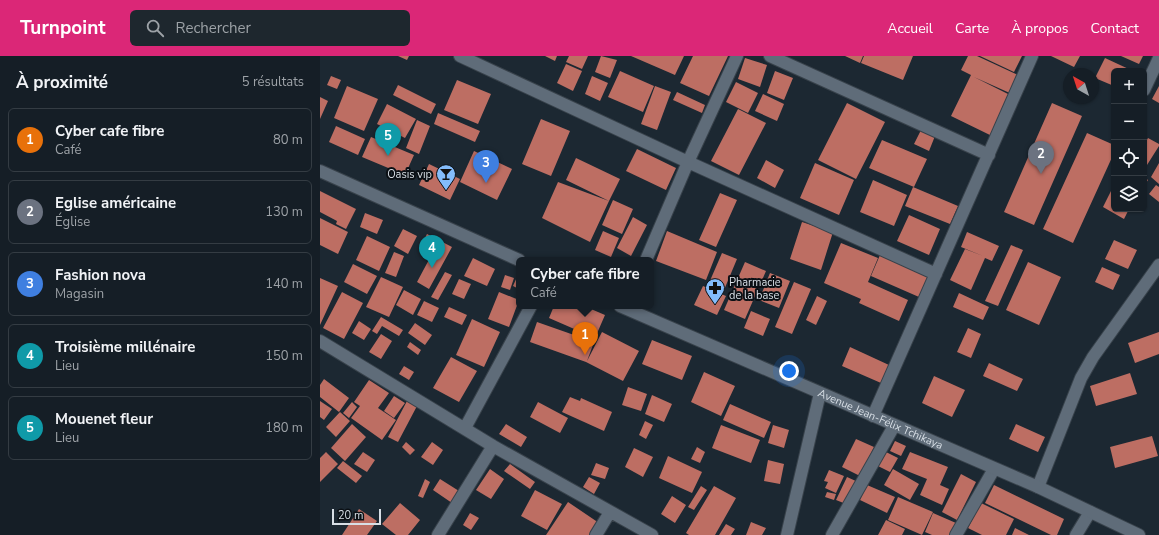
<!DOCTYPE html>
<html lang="fr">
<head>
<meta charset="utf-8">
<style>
	:root { --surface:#151e26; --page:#1e272e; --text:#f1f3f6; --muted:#9da2a7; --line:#343c43; --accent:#db2777 }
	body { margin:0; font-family:"Nunito Sans",sans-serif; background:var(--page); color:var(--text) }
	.controls { position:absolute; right:12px; top:12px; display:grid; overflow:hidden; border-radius:6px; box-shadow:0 1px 3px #0004 }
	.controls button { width:36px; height:36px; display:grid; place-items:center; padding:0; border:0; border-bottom:1px solid var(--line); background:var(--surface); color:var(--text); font:20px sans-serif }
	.compass { position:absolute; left:743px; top:12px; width:36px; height:36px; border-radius:50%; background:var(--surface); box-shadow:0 1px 3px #0004; rotate:321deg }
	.scale { position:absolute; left:12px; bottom:10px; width:49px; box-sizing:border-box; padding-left:4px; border:2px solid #d8dfe6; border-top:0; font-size:11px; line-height:14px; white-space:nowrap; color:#d8dfe6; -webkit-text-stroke:3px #0b1015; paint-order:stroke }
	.you { position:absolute; left:469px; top:315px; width:14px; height:14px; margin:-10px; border:3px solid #fff; border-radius:50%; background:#1a73e8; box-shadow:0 0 0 6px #1a73e833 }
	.badge { display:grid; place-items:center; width:26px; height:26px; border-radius:50%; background:var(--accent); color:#fff; font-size:13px; font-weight:700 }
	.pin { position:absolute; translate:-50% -33px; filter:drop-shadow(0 1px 2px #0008) }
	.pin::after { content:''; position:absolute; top:21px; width:14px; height:12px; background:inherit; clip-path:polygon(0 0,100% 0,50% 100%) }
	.popup { position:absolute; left:196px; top:201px; width:138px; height:52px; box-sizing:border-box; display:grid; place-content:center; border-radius:6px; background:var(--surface); filter:drop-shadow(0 1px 3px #0005); font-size:13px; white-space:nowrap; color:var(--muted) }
	.popup b { font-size:15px; color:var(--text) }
	.popup::after { content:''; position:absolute; left:50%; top:100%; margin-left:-8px; border:8px solid transparent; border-top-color:var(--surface) }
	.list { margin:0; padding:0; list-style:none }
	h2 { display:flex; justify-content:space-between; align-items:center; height:52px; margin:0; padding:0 16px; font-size:17px }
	h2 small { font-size:13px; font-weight:400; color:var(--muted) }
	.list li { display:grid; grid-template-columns:26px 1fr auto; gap:12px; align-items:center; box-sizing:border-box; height:64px; margin:0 8px 8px; padding:0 8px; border:1px solid var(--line); border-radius:6px }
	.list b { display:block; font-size:15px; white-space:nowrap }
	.list p { margin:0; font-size:13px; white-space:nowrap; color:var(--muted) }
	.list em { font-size:13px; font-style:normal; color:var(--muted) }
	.icon { flex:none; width:22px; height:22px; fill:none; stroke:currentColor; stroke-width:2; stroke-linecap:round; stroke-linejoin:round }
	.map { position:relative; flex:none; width:839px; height:479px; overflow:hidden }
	header { display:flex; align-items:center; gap:24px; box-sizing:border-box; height:56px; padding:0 20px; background:var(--accent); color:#fff }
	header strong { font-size:19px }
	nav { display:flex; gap:22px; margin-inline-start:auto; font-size:14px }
	.search { width:280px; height:36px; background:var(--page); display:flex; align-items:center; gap:10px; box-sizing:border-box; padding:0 14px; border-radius:6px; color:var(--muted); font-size:15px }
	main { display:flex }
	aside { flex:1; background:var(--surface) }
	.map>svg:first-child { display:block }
</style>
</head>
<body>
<header>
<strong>Turnpoint</strong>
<div class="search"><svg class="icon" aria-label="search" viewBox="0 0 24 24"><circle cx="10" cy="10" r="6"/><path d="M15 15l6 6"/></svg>Rechercher</div>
<nav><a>Accueil</a><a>Carte</a><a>À propos</a><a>Contact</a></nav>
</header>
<main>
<aside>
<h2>À proximité<small>5 résultats</small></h2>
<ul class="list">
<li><span class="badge" style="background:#e8710a">1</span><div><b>Cyber cafe fibre</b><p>Café</p></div><em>80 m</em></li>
<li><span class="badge" style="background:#6b7280">2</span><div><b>Eglise américaine</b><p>Église</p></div><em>130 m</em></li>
<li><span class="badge" style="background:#3f7fe0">3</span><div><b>Fashion nova</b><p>Magasin</p></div><em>140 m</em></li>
<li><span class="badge" style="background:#0f9aa8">4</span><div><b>Troisième millénaire</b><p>Lieu</p></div><em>150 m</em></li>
<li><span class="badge" style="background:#0f9aa8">5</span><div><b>Mouenet fleur</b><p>Lieu</p></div><em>180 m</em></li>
</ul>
</aside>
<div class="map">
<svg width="839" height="479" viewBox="0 0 839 479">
	<rect width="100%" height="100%" fill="#1c2832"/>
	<path fill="#bd6e63" d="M78,0H89L87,4Z
		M225,0H237L235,5Z
		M249,0H268L262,13L246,6Z
		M281,0L297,4L290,22L275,16Z
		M311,0H364L355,19Z
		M373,0H408L389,40L360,27Z
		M525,0H543L540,7Z
		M544,0H593L583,24L541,7Z
		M648,0H657L700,20L692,38L654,21L692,40L672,80L631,60L651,19L641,14Z
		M660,0H702L694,16Z
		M731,0H760L754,11Z
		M801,0H823L819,8Z
		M425,2L447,9L440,31L418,23Z
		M785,2L813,15H794V30L775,22Z
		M246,8L262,15L253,35L237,27Z
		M300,15L334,30L323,56L288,41Z
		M455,15L473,22L464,44L447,37Z
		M11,20L21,24L17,33L7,29Z
		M272,20L288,27L280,45L265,38Z
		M137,24L171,38L158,68L124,54Z
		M416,26L438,37L428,57L406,46Z
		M78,29L116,48L111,58L73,39Z
		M27,30L58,43L44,75L14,62Z
		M335,30L351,36L337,74L321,68Z
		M839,30V47L832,43Z
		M357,36L385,49L382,57L353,44Z
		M443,38L464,48L457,65L435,55Z
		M0,41L8,45L0,63Z
		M527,47L565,66L536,123L498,104Z
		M732,47L762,60L714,169L684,156Z
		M67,48L96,63L85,82L57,68Z
		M418,53L446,67L419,119L391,105Z
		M118,57L160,75L155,86L114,68Z
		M221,63L250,75L231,120L202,108Z
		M97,64L110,70L99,98L86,92Z
		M16,70L45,83L38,99L9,86Z
		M601,74L615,80L609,95L594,88Z
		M767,77L794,89V97L753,187L723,173Z
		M51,81L94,99L85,119L42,101Z
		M828,82L839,88V90L827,109L824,107V89Z
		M562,84L607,103L594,131L549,112Z
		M317,93L356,112L346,134L306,115Z
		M154,95L192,113L177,144L140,126Z
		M256,102L300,123L289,145L246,124Z
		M446,104L464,114L455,132L437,122Z
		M495,107L534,124L519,159L480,142Z
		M839,107V128L831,121Z
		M109,108L140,123L130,144L99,129Z
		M824,121L828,124L824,130Z
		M553,124L587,139L574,170L540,156Z
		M238,126L289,145L270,186L222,162Z
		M836,129L839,131V146L829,138Z
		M593,131L638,150L630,168L585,150Z
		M792,133L794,135V153H809L804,163L783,151Z
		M0,135L36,153L26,173L16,168L17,165L0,156Z
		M400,137L417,144L396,191L379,184Z
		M293,144L313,153L302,178L282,169Z
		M45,157L63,164L57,178L40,171Z
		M589,159L620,173L609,199L577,185Z
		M313,161L327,169L311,200L297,192Z
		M0,162L28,176L18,198L0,189Z
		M482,166L513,176L501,214L470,203Z
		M83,173L97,180L88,198L74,190Z
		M283,175L299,182L291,201L275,194Z
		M347,175L397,196L386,224L336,205Z
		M647,176L679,190L672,205L665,202L651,234L630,224L645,193L663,200L641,191Z
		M107,178L132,191L109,233L97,226L112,198L100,192Z
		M47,180L70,191L59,215L36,204Z
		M794,184L817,194L808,213L785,203Z
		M521,187L558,202L548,226L588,244L579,265L539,247L541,243L504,227Z
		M691,189L703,194L678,250L665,245Z
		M74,196L84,200L76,221L65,217Z
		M402,197L417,203L404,234L389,227Z
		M560,199L608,221L599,241L551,220Z
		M153,202L175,213L167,230L144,220Z
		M425,206L446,215L425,263L404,254Z
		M708,206L741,221L719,269L686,254Z
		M33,208L57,220L47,238L24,226Z
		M782,211L800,219L793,234L775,226Z
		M125,216L132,219L118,244L111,241Z
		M450,217L470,225L459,252L439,244Z
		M185,219L194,222L190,234L181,231Z
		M61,221L83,231L69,261L46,251Z
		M197,221L199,222V233L193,230Z
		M0,222L18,230L0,269Z
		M139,223L151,228L144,243L132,238Z
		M474,226L491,233L472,278L455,271Z
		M383,230L406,240L397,259L374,249Z
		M84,234L101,243L93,259L76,249Z
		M22,236L43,247L24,283L3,272Z
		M179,236L199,244L189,271L168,263Z
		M639,237L669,251L663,264L633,251Z
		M497,240L507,245L496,269L486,264Z
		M104,245L119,252L112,266L97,259Z
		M234,250H264L285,259L275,282L229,262Z
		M129,251L147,259L142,269L124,261Z
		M431,255L450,263L443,280L424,272Z
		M61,261L83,274L79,280L62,270L57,278L52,275Z
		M152,263L180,276L164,311L136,299Z
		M39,265L51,273L44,284L32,277Z
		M217,266L274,286L267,305L282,276L319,295L303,325L266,306L210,286Z
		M95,267L112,279L105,289L88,277Z
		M648,272L661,278L651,302L637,296Z
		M839,276V298L815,307L808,287Z
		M61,278L72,285L61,303L49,296Z
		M332,284L372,300L362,324L322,308Z
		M90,286L101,294L98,299L87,291Z
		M530,291L569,309L561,327L522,310Z
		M131,301L157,315L139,346L113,332Z
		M669,307L703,323L697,335L663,320Z
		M84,310L94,316L89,324L79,318Z
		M384,316L415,330L401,360L371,346Z
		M810,317L817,338L776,350L770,330Z
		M614,320L645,334L632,361L602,347Z
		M4,323L29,342L19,356L0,341V329Z
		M49,324L69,337L58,352L76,364L62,384L31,362L40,350L34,346Z
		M308,331L327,338L321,355L302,349Z
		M332,339L352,348L344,366L325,358Z
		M74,340L85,347L74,362L64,355Z
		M250,341L260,345L261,342L292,356L284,375L242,356Z
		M0,345L12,353L4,364L0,361Z
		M87,345L97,350L78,386L68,381Z
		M32,346L37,351L29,362L23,357Z
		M218,346L248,362L240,377L210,361Z
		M410,348L451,366L444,382L403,364Z
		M20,356L30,365L16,381L6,371Z
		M325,365L333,369L326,383L319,379Z
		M32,368L46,381L25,405L11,392Z
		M186,368L207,381L201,391L179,378Z
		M696,368L725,381L718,396L689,383Z
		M401,369L440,384L431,407L392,392Z
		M453,369L469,374L464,392L448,387Z
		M832,380L838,400L795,412L790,391Z
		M536,383L554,391L540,420L522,411Z
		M575,385L586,390L581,400L570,395Z
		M86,386L95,394L90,399L82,391Z
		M112,386L123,394L113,409L101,401Z
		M377,391L385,396L380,407L371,403Z
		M314,392L333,401L323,421L305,411Z
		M6,396L18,408L0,426V402Z
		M43,396L55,404L47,416L34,408Z
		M566,396L578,402L570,416L558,410Z
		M590,396L628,411L620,429L629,433L622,449L600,439L607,423L582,413Z
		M348,400L382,416L372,437L339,422Z
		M448,404L464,408L460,428L444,425Z
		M23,405L42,420L36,427L17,412Z
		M276,407L289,412L285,423L271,419Z
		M190,408L215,426L210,433L184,415Z
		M170,413L184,423L171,443L156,434Z
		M573,413L599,428L590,444L564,429Z
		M509,414L524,420L516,437L505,432L508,426L504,425Z
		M641,418L656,426L637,464L622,456Z
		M269,421L280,427L274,438L263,431Z
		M527,421L538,426L526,448L516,444Z
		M105,423L110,426L103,442L98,440Z
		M120,423L139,435L132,447L113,434Z
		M547,429L575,441L567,457L540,444Z
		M674,429L744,463L737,479H731L665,447Z
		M381,430L387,434L374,454L368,451Z
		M394,430L416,442L395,479H369L366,477Z
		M215,434L242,448L227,474L201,460Z
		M507,436L516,438L514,444L505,441Z
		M352,440L366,449L355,467L341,458Z
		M578,441L613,456L602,479L568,464Z
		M248,446L279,467L271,479H226Z
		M80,447L100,464L88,479H76L62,468Z
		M661,447L694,463L686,479H662L648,472Z
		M39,453L57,465L47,479H22Z
		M150,457L159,462L151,474L143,469Z
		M613,457L636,467L630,479H612L605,476Z
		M566,464L585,473L582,479H558Z
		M431,466L446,472L442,479H426Z
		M406,468L415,473L411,479H399Z
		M695,472L709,479H692Z"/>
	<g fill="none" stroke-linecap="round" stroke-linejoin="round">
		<g stroke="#38424b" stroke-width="14">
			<path id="street" d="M140,0L368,106L616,218
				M450,0L669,99
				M824,34L839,2
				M326,204L368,106L417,0
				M0,285L173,390L332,479
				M553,360L712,0
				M145,372L211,250
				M718,431L761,322L773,301L839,209
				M118,479L173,390
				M276,479L290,456
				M512,479L574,370
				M636,479L674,413
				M756,479L770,456"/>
		</g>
		<g stroke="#38424b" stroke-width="14">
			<g id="secondary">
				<path d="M0,115L199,204"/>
				<path id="s1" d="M300,250L718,431L819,479"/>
				<path d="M467,479L500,337"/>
			</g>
		</g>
		<use href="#street" stroke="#5f6c79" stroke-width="12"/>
		<use href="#secondary" stroke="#5f6c79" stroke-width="12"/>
	</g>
	<defs>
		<g id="bar-pin" transform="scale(1)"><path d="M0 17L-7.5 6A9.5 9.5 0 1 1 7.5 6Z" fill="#83bcfb" stroke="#0b1015"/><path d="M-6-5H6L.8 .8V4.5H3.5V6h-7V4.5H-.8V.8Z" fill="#111"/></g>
		<g id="pharmacy-pin" transform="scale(1)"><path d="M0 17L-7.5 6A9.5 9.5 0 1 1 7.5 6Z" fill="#83bcfb" stroke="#0b1015"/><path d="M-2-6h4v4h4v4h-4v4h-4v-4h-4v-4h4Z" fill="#111"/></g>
	</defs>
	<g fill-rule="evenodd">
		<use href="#bar-pin" x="126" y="118"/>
		<use href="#pharmacy-pin" x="395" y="232"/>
	</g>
	<g text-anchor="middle" stroke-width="4" stroke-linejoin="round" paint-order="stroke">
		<g font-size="11" fill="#d8dfe6" stroke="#0b1015" text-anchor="end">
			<text x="112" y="122">Oasis vip</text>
			<text x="409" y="230" text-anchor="start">Pharmacie<tspan x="409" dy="13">de la base</tspan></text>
		</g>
		<g font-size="11" fill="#d8dfe6" stroke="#0b1015">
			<text dy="4" stroke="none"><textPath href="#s1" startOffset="284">Avenue Jean-Félix Tchikaya</textPath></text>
		</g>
	</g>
</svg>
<div class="controls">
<button>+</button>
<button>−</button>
<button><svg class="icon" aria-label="locate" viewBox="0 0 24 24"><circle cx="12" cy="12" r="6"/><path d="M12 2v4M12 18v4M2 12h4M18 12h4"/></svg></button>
<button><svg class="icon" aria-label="layers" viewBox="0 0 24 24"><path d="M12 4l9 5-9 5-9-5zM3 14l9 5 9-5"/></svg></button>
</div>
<svg class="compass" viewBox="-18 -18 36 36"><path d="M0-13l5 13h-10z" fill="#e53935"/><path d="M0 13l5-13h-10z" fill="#9da2a7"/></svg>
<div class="scale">20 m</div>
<div class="you"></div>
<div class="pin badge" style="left:265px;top:299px;background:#e8710a">1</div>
<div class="popup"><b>Cyber cafe fibre</b>Café</div>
<div class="pin badge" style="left:721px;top:118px;background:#6b7280">2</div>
<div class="pin badge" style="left:166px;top:127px;background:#3f7fe0">3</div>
<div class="pin badge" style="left:112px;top:212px;background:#0f9aa8">4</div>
<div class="pin badge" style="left:68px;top:100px;background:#0f9aa8">5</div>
</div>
</main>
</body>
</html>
